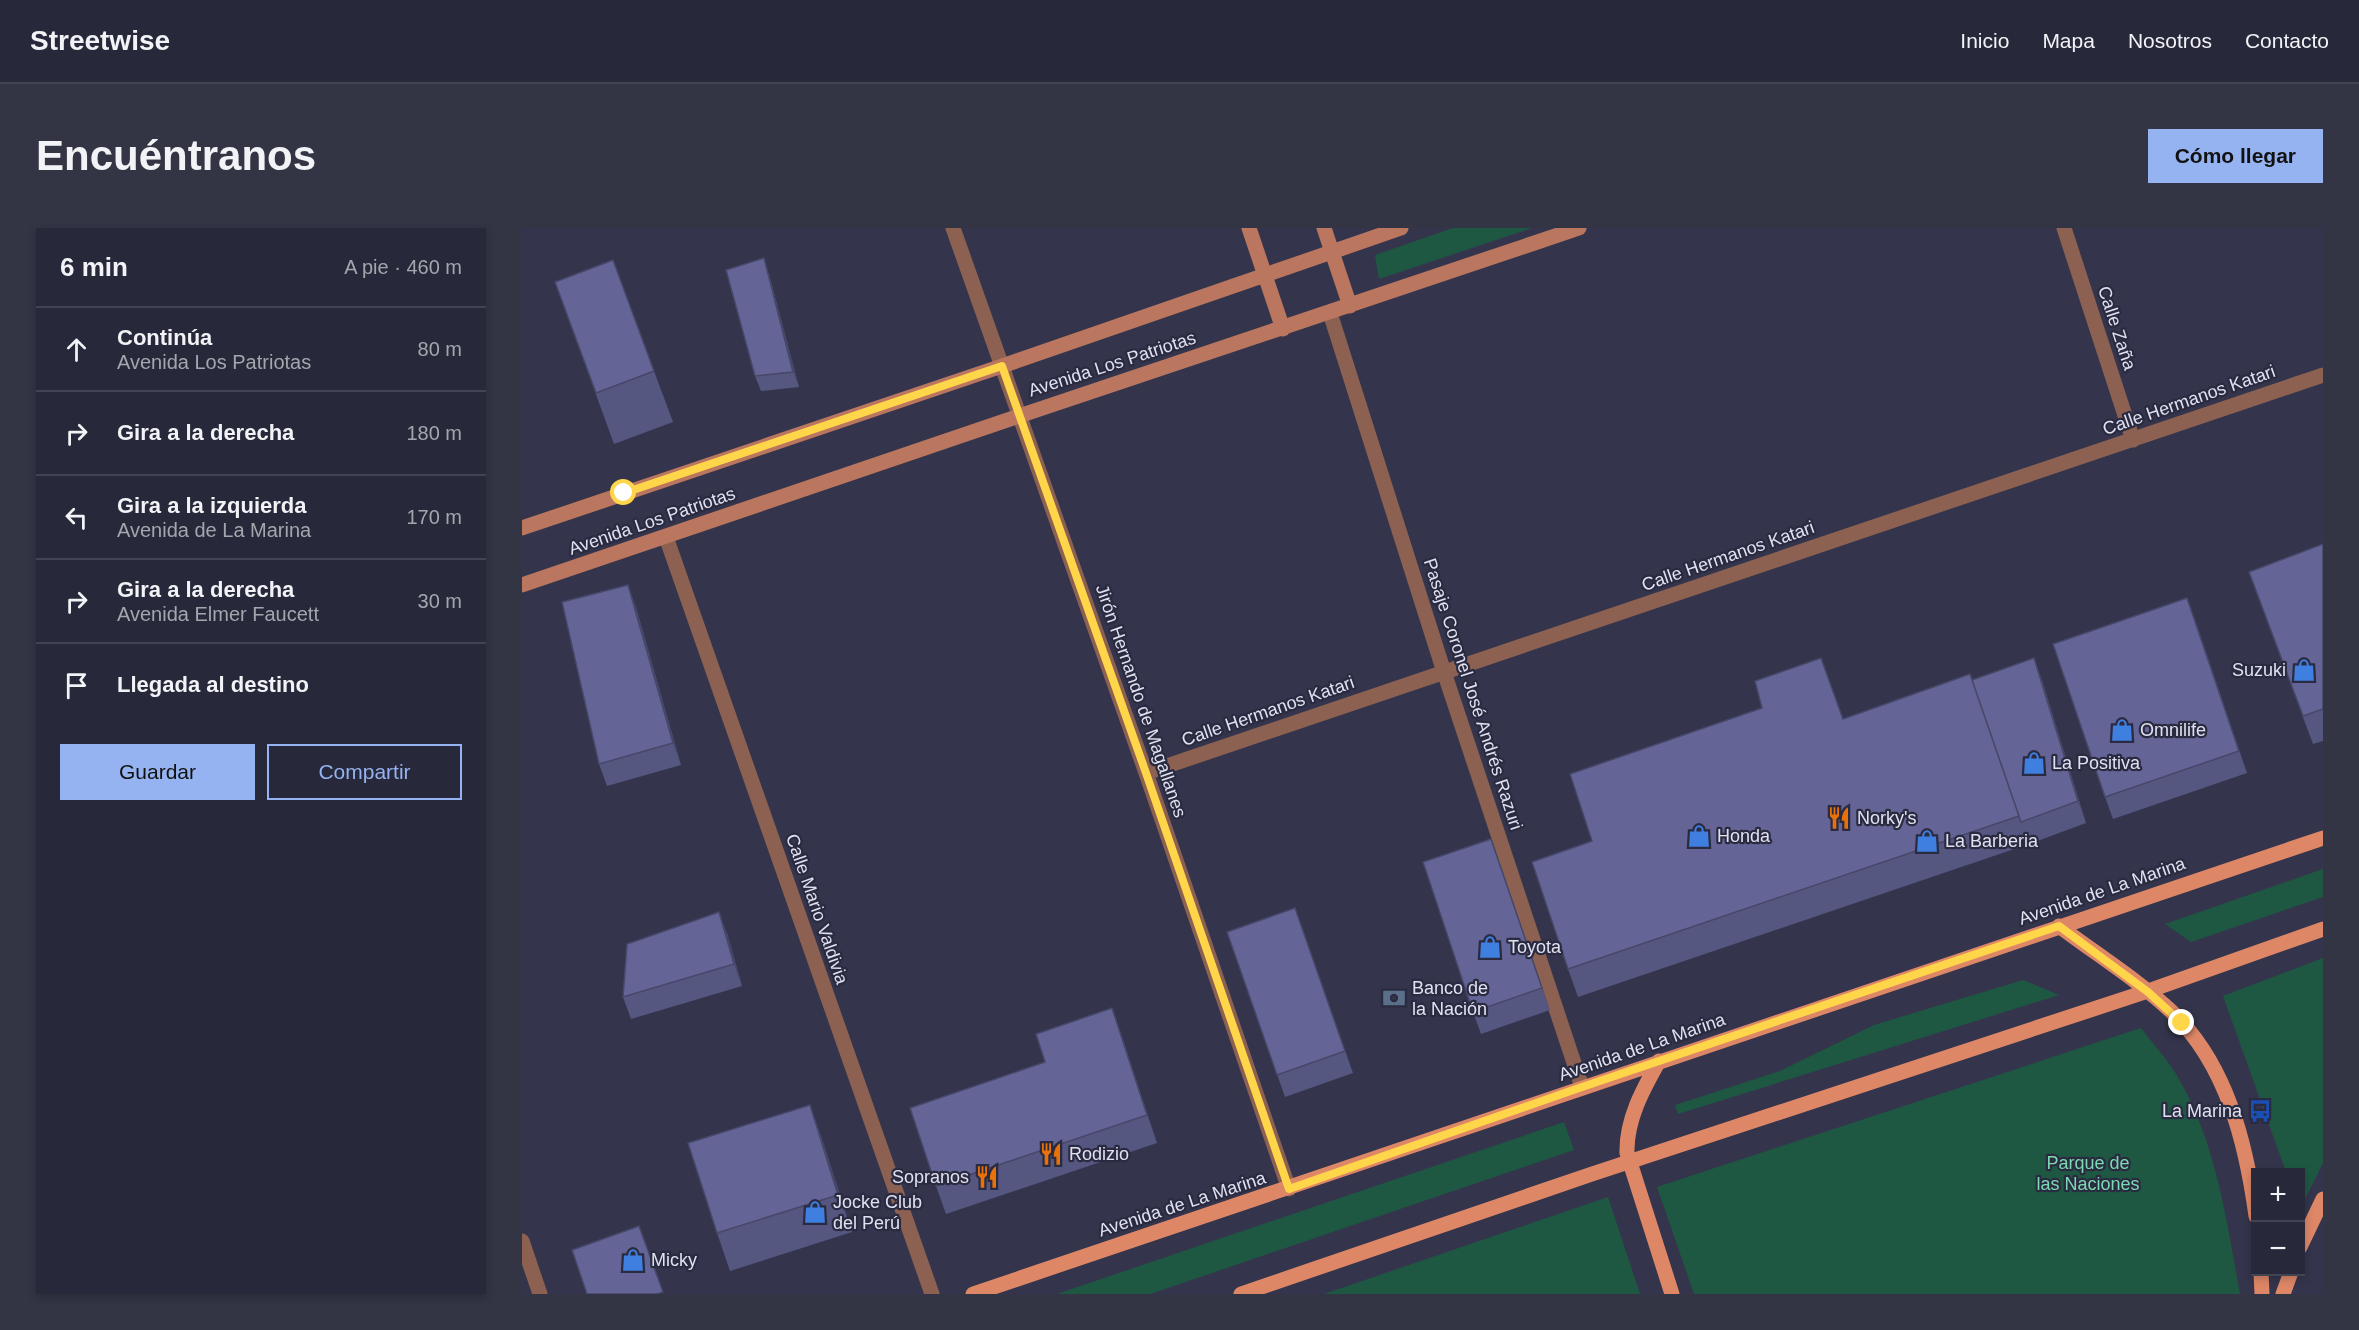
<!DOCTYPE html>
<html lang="es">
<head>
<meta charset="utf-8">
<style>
	:root { --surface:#272839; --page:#333444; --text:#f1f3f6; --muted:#a4a6ae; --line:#434453; --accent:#95b2f1 }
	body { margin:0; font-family:Helvetica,sans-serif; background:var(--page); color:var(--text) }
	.controls { position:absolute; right:18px; bottom:18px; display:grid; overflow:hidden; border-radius:0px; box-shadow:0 3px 9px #0003 }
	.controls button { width:54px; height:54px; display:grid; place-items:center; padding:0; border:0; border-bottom:2px solid var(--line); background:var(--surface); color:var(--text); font:30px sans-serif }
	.stop { position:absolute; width:18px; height:18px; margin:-14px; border:4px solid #ffd54a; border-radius:50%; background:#fff }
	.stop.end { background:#ffd54a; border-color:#fff; box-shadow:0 2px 6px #0008 }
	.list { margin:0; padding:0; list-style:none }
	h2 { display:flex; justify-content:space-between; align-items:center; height:78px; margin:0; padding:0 24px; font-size:26px }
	h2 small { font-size:20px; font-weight:400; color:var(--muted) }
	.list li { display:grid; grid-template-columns:39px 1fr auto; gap:18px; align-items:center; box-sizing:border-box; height:84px; padding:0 24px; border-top:2px solid var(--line) }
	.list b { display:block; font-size:22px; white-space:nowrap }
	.list p { margin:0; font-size:20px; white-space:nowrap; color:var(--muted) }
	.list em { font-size:20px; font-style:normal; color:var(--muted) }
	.actions { display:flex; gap:12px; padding:18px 24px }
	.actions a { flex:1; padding:14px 0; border:2px solid var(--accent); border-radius:0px; text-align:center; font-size:21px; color:var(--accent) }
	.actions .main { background:var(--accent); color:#111 }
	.icon { flex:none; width:33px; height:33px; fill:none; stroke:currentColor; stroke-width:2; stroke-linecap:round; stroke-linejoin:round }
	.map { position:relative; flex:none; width:1801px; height:1066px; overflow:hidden; border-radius:0px }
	header { display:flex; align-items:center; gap:36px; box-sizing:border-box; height:84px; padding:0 30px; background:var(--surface); border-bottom:2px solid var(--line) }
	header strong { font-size:28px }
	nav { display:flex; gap:33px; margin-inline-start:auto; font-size:21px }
	.intro { display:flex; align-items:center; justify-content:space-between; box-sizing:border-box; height:144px; padding:0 36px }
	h1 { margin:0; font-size:42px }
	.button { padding:15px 27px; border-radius:0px; background:var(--accent); color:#111; font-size:21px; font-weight:700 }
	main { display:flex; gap:36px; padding:0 36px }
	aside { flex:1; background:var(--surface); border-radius:0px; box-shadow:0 3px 9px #0003 }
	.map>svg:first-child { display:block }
</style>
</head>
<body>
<header>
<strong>Streetwise</strong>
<nav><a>Inicio</a><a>Mapa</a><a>Nosotros</a><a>Contacto</a></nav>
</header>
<div class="intro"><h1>Encuéntranos</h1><a class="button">Cómo llegar</a></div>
<main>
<aside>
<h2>6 min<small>A pie · 460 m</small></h2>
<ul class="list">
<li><svg class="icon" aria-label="ahead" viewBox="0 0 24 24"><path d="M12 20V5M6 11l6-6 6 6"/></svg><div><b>Continúa</b><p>Avenida Los Patriotas</p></div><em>80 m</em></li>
<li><svg class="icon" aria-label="right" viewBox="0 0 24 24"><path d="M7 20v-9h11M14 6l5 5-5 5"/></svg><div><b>Gira a la derecha</b></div><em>180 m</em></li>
<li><svg class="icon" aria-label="left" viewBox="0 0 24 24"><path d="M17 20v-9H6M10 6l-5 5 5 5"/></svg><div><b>Gira a la izquierda</b><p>Avenida de La Marina</p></div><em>170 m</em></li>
<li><svg class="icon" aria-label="right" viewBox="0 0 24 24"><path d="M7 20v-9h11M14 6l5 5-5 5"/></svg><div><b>Gira a la derecha</b><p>Avenida Elmer Faucett</p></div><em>30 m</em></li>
<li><svg class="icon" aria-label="arrive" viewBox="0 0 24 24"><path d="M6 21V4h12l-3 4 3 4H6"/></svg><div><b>Llegada al destino</b></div></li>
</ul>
<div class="actions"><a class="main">Guardar</a><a>Compartir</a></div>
</aside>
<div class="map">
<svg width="1801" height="1066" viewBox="0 0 1801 1066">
	<rect width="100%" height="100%" fill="#34354c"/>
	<path fill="#1e5842" d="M931,0H1010L857,51L853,27Z
		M1801,641V669L1669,714L1643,696Z
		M1801,730V935L1779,979L1778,944H1764L1701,768Z
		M1501,752L1537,767L1156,886L1153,877L1258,843L1352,797Z
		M1619,800C1631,816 1647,833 1657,851C1694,915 1705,994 1718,1066H1172L1135,959Z
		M1042,894L1052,922L628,1066H535Z
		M1086,969L1118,1066H802Z"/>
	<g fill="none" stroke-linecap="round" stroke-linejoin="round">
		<path stroke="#8c6151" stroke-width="15" d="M808,85L922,444"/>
		<path stroke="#8c6151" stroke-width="15" d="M431,0L624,545L767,961
			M1542,0L1611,212
			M144,309L410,1066
			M922,444L1060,859
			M624,545L1801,147
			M0,1013L18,1066"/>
		<path stroke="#ba765e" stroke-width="15" d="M727,0L761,101
			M802,0L828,78
			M0,300L480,138L879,0
			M0,357L497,188L1057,0"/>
		<path stroke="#de8767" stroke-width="15" d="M1537,698C1574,726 1616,752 1650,784C1705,837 1724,915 1734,988
			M1137,833C1121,861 1104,892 1105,925L1150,1066
			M1778,1019L1801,971
			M1739,1044L1740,1066
			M451,1066L1801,610
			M719,1066L1070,946L1626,763L1801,701
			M1761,1066L1769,1044"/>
	</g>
	<path fill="#565781" d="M247,46L277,159L239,163L233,148Z
		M33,54L132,143L151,194L92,216Z
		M1801,316V513L1791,516L1727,344Z
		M114,379L159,537L85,558L77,536Z
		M1673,392L1725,545L1591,591L1583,569Z
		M1520,452L1564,595L1507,616L1056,769L1046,741L1070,613L1321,491L1450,453Z
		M969,611L1028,782L959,806L951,784Z
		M773,680L831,845L763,869L705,704Z
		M205,705L220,758L109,791L101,769Z
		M590,780L635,915L424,986L414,958L523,834Z
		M288,877L301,914L330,1004L208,1043L195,1005Z"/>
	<path fill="#464769" d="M242,30L247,46L277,159L271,144Z
		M106,357L114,379L159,537L151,515Z
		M1665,370L1673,392L1725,545L1717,523Z
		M1512,430L1520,452L1564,595L1556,573Z
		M969,611L977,633L1028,782L1020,760Z
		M197,684L205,705L220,758L212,736Z
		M590,780L600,808L635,915L625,887Z
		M288,877L301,914L330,1004L316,967Z"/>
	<path fill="#646596" stroke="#464769" stroke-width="1.5" d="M242,30L271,144L233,148L204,42Z
		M91,32L132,143L74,165L33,54Z
		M1801,316V481L1781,488L1727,344Z
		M106,357L151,515L77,536L40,374Z
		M1665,370L1717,523L1583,569L1531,416Z
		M1299,430L1321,491L1448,446L1497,588L1046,741L1010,634L1070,613L1048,546L1240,480L1233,453Z
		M1512,430L1556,573L1499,594L1450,452Z
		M969,611L1020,760L951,784L901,634Z
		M773,680L823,823L755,847L705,704Z
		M197,684L212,736L101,769L105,716Z
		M590,780L625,887L414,958L388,880L523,834L514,806Z
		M288,877L316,967L195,1005L166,915Z
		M117,998L141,1064L135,1066H65L50,1022Z"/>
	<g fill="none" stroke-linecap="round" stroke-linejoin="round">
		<path stroke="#ffd54a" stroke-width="8" d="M102,265L480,138L624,545L767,961L1060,859L1537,698L1626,764L1660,795"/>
	</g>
	<defs>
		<g id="shop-bare" transform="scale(1.8)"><path d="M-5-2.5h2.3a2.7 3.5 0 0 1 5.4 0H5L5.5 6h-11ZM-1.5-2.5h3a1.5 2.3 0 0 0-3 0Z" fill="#3f7fe0" stroke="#2a2b41" stroke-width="2.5" paint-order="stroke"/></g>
		<g id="restaurant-bare" transform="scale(1.8)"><path d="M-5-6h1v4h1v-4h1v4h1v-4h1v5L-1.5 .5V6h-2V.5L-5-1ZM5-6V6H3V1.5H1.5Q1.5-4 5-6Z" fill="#e8710a" stroke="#2a2b41" stroke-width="2.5" paint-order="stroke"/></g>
		<g id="bank-bare" transform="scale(1.8)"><path d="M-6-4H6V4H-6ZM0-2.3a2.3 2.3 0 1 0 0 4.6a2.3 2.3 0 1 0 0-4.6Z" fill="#5c6f8a" stroke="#2a2b41" stroke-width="2.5" paint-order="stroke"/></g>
		<g id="bus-bare" transform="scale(1.8)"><path d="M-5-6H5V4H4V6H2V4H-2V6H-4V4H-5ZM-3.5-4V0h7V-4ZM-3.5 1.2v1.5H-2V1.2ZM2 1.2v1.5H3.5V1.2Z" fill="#1a4fb4" stroke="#2a2b41" stroke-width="2.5" paint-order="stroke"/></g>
	</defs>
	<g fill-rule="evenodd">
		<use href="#shop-bare" x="1782" y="442"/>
		<use href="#shop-bare" x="1600" y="502"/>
		<use href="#shop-bare" x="1512" y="535"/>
		<use href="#restaurant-bare" x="1317" y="590"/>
		<use href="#shop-bare" x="1177" y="608"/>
		<use href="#shop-bare" x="1405" y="613"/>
		<use href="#shop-bare" x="968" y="719"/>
		<use href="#bank-bare" x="872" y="770"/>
		<use href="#bus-bare" x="1738" y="883"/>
		<use href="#restaurant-bare" x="529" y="926"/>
		<use href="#restaurant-bare" x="465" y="949"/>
		<use href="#shop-bare" x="293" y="984"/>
		<use href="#shop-bare" x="111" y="1032"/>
	</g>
	<g text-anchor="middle" stroke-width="4.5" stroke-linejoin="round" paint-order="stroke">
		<g font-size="18" fill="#e0e1f0" stroke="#2a2b41">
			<text transform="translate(1595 100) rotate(72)" y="6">Calle Zaña</text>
			<text transform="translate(590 136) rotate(-18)" y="6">Avenida Los Patriotas</text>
			<text transform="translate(1667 172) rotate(-19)" y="6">Calle Hermanos Katari</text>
			<text transform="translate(130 293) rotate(-19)" y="6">Avenida Los Patriotas</text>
			<text transform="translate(1206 328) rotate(-19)" y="6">Calle Hermanos Katari</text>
			<text transform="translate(951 466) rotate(72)" y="6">Pasaje Coronel José Andrés Razuri</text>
			<text transform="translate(619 473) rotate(71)" y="6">Jirón Hernando de Magallanes</text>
			<text transform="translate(746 483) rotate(-19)" y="6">Calle Hermanos Katari</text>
			<text transform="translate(1580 663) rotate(-19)" y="6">Avenida de La Marina</text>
			<text transform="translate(295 681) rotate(71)" y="6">Calle Mario Valdivia</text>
			<text transform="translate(1120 819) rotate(-19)" y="6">Avenida de La Marina</text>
			<text transform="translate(660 976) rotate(-18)" y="6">Avenida de La Marina</text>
		</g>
		<g font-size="18" fill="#e0e1f0" stroke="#2a2b41" text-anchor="start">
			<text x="1764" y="448" text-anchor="end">Suzuki</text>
			<text x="1618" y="508">Omnilife</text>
			<text x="1530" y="541">La Positiva</text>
			<text x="1335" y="596">Norky's</text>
			<text x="1195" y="614">Honda</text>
			<text x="1423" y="619">La Barberia</text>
			<text x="986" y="725">Toyota</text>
			<text x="890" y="766">Banco de<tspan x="890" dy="21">la Nación</tspan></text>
			<text x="1720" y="889" text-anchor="end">La Marina</text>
			<text x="547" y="932">Rodizio</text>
			<text x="447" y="955" text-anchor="end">Sopranos</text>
			<text x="311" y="980">Jocke Club<tspan x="311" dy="21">del Perú</tspan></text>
			<text x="129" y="1038">Micky</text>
		</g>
		<g font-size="18" fill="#7bd8b0" stroke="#2a2b41">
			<text x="1566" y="941">Parque de<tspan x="1566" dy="21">las Naciones</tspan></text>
		</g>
	</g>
</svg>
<div class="controls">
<button>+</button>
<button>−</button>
</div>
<div class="stop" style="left:102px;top:265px"></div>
<div class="stop end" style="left:1660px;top:795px"></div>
</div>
</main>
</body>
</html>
